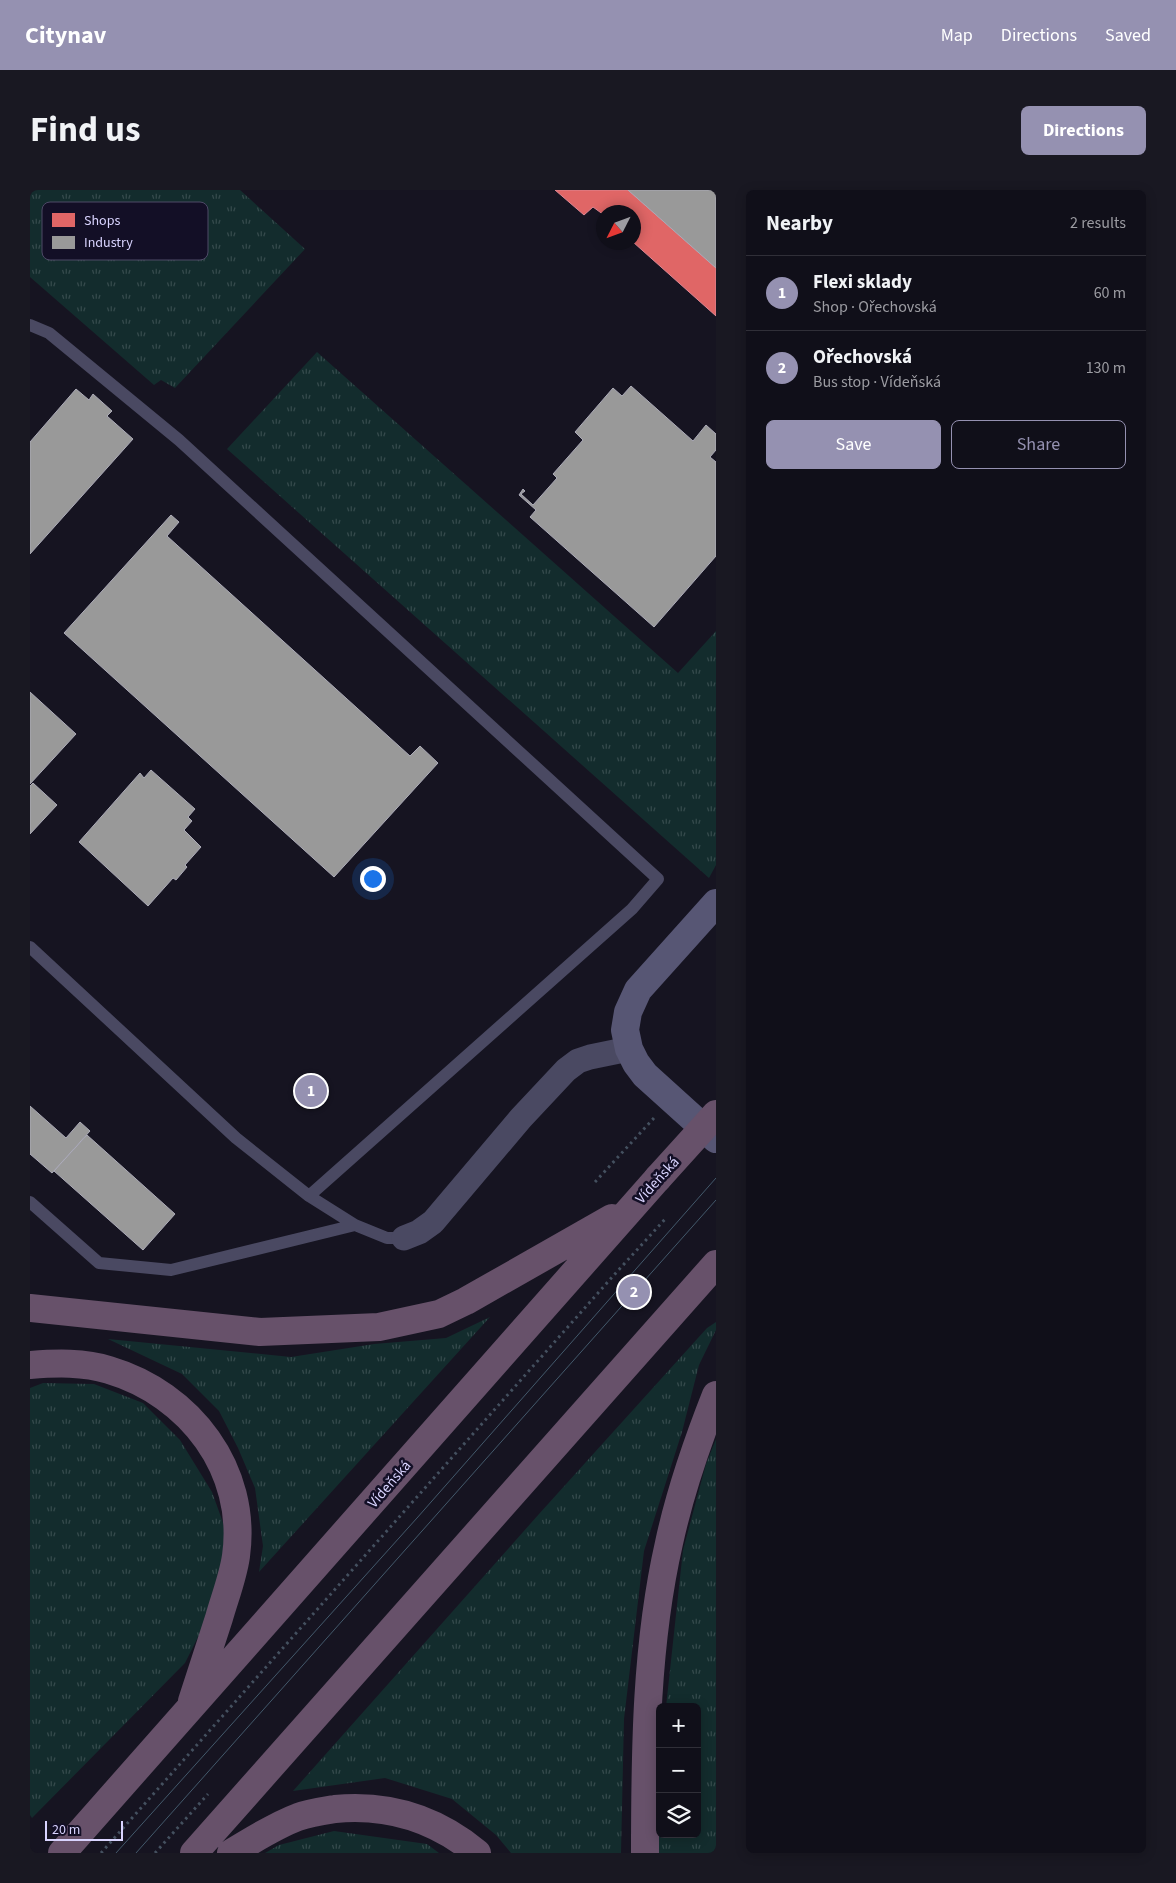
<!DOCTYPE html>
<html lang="en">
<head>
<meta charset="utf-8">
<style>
	:root { --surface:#100f19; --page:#191822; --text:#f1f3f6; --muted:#9c9ca2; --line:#302f38; --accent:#9591b1 }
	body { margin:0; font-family:"Source Sans 3",sans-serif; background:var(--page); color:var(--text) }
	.controls { position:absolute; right:15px; bottom:15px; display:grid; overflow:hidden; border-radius:8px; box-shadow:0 2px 12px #0003 }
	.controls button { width:45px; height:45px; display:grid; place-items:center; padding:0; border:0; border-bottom:1px solid var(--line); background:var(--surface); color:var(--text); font:25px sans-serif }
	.compass { position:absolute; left:566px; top:15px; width:45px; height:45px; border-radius:50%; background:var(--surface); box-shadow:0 2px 12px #0003; rotate:228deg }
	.scale { position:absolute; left:15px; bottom:12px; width:78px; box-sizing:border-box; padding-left:5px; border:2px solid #d9d4ff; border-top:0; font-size:14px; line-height:18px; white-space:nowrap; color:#d9d4ff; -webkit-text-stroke:4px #130f26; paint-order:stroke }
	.you { position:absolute; left:342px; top:688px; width:18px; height:18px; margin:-12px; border:4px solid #fff; border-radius:50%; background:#1a73e8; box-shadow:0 0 0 8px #1a73e833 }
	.badge { display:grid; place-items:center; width:32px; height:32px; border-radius:50%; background:var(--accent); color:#fff; font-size:16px; font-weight:700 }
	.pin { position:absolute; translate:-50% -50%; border:2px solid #fff; box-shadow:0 1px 5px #0006 }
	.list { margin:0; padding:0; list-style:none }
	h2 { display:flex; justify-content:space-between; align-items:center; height:65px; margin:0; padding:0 20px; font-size:21px }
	h2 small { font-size:16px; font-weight:400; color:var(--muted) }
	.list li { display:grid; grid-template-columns:32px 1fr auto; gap:15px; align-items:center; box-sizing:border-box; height:75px; padding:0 20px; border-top:1px solid var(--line) }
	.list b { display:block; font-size:19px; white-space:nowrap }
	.list p { margin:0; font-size:16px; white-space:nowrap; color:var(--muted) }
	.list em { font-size:16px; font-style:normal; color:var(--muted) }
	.actions { display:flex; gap:10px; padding:15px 20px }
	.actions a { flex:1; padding:11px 0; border:1px solid var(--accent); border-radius:8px; text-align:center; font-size:18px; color:var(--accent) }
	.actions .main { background:var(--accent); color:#fff }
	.icon { flex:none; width:28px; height:28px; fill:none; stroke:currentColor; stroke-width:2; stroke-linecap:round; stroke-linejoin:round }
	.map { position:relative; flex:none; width:686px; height:1663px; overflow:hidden; border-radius:8px }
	header { display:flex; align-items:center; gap:30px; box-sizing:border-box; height:70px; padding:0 25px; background:var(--accent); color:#fff }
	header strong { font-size:24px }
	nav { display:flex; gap:28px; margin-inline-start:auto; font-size:18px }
	.intro { display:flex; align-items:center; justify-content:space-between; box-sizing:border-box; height:120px; padding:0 30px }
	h1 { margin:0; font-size:35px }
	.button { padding:12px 22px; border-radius:8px; background:var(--accent); color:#fff; font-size:18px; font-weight:700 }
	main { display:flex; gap:30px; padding:0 30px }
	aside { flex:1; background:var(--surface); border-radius:8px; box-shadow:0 2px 12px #0003 }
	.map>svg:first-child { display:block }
</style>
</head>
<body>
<header>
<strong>Citynav</strong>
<nav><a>Map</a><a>Directions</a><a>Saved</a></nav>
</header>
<div class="intro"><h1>Find us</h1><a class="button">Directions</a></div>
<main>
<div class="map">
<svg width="686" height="1663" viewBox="0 0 686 1663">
	<defs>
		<pattern id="grass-tufts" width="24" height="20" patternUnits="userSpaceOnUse" patternTransform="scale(1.25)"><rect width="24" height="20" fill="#132c2d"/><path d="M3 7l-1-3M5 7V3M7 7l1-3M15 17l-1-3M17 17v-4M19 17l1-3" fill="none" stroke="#354a4c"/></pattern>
	</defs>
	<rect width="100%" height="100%" fill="#161421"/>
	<path fill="url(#grass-tufts)" d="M0,0H210L275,59L145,198L131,190L124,195L0,87Z
		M287,162L648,483L686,441V675L679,688L197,259Z
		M460,1127L229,1382L233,1356L225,1298L208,1258L189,1221L152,1184L78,1149L261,1167L344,1154L416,1148Z
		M686,1132V1140L669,1175L652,1242L614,1361L594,1529L591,1663H481L466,1645L422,1609L355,1588L263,1601L509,1324L677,1138Z
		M13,1193L64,1194L113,1213L150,1250L182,1302L196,1341L190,1388L175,1433L155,1473L2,1628L0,1625V1198Z
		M686,1249V1663H628V1597L630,1577V1644H667V1517H636L653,1360L676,1274Z
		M304,1641L397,1654L409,1663H235L249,1655Z"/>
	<path fill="#e06666" stroke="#de8794" d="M525,0H598L686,78V126L603,52L604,22H574V25L563,17L554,25Z"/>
	<path fill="#999" stroke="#acabb8" d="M598,0H686V78Z
		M601,196L663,251L676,235L686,244V260L680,267L686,272V366L624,437L500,327L506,320L489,305L493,299L495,301L491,304L503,315L527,288L523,284L553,250L545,242L583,198L592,206Z
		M46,199L59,210L63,204L82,221L77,226L103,249L0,364V252Z
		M141,325L149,332L137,346L380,566L390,556L408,573L304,687L34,443Z
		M0,502L46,544L0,594Z
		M121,580L165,619L158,627L162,631L154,640L171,657L155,675L157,677L146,690L143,688L118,716L49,652L110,583L114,588Z
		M3,593L27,615L0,644V596Z
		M0,916L36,948L50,932L60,941L22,983L0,964Z
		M57,945L145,1024L113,1060L24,981Z"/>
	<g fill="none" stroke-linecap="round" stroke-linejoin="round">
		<path stroke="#44505f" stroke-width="3" stroke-dasharray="2.5 4" stroke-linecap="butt" d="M565,992L624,928
			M71,1663L584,1085L637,1027
			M125,1663L178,1604"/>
		<path stroke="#4a4962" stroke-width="12" d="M0,135L19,143L149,250L628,689L602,719L279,1006
			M0,757L206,948L279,1006L325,1035L357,1048H374
			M0,1012L69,1073L141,1080L325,1035"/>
		<path stroke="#4a4962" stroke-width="25" d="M374,1048L389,1042L403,1032L491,928L536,880L548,871L560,867L599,859"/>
		<path stroke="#575674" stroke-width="28" d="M686,713L608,800L598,822L595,840L599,859L606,873L615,885L686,949"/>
		<path stroke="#67516a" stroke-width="28" d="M0,1118L230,1142L349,1137L409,1124L436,1111L582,1028
			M0,1175C26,1173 54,1172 79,1180C160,1204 218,1280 206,1366C203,1387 195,1407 189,1428C180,1455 171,1483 162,1511
			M32,1663L628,988
			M164,1663L686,1074
			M201,1663C223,1650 244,1636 268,1627C280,1623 293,1621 305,1619C358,1614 406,1629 447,1663
			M615,1663C615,1560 616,1454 639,1353C650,1302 667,1253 686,1205"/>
		<path stroke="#43596b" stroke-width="1" d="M86,1663L387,1328L686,988
			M106,1663L686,1010"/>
		<path stroke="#67516a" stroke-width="28" d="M628,988L686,924"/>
	</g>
	<g text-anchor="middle" stroke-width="5" stroke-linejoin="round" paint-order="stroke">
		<g font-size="15" fill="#d9d4ff" stroke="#130f26">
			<text transform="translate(627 990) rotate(-48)" y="5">Vídeňská</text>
			<text transform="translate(359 1294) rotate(-49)" y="5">Vídeňská</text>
		</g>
	</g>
	<rect x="12" y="12" width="166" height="58" rx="8" fill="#130f26" stroke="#4e4a67" stroke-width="1"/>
	<rect x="22" y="23" width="23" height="14" fill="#e06666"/>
	<rect x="22" y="46" width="23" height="13" fill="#999"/>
	<g font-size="14" fill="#d9d4ff">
		<text x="54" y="35">Shops</text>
		<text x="54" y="57">Industry</text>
	</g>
</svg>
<div class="controls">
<button>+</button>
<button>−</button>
<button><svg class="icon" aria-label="layers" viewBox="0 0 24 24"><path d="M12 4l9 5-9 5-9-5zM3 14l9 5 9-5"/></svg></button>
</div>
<svg class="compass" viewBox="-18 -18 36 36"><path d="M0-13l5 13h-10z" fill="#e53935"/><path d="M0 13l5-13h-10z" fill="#9c9ca2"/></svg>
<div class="scale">20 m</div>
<div class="you"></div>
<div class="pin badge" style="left:281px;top:901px">1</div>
<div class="pin badge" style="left:604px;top:1102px">2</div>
</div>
<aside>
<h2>Nearby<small>2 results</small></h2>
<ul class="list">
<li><span class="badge">1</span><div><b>Flexi sklady</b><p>Shop · Ořechovská</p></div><em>60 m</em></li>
<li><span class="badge">2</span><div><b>Ořechovská</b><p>Bus stop · Vídeňská</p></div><em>130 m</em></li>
</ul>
<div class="actions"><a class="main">Save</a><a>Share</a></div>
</aside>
</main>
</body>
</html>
